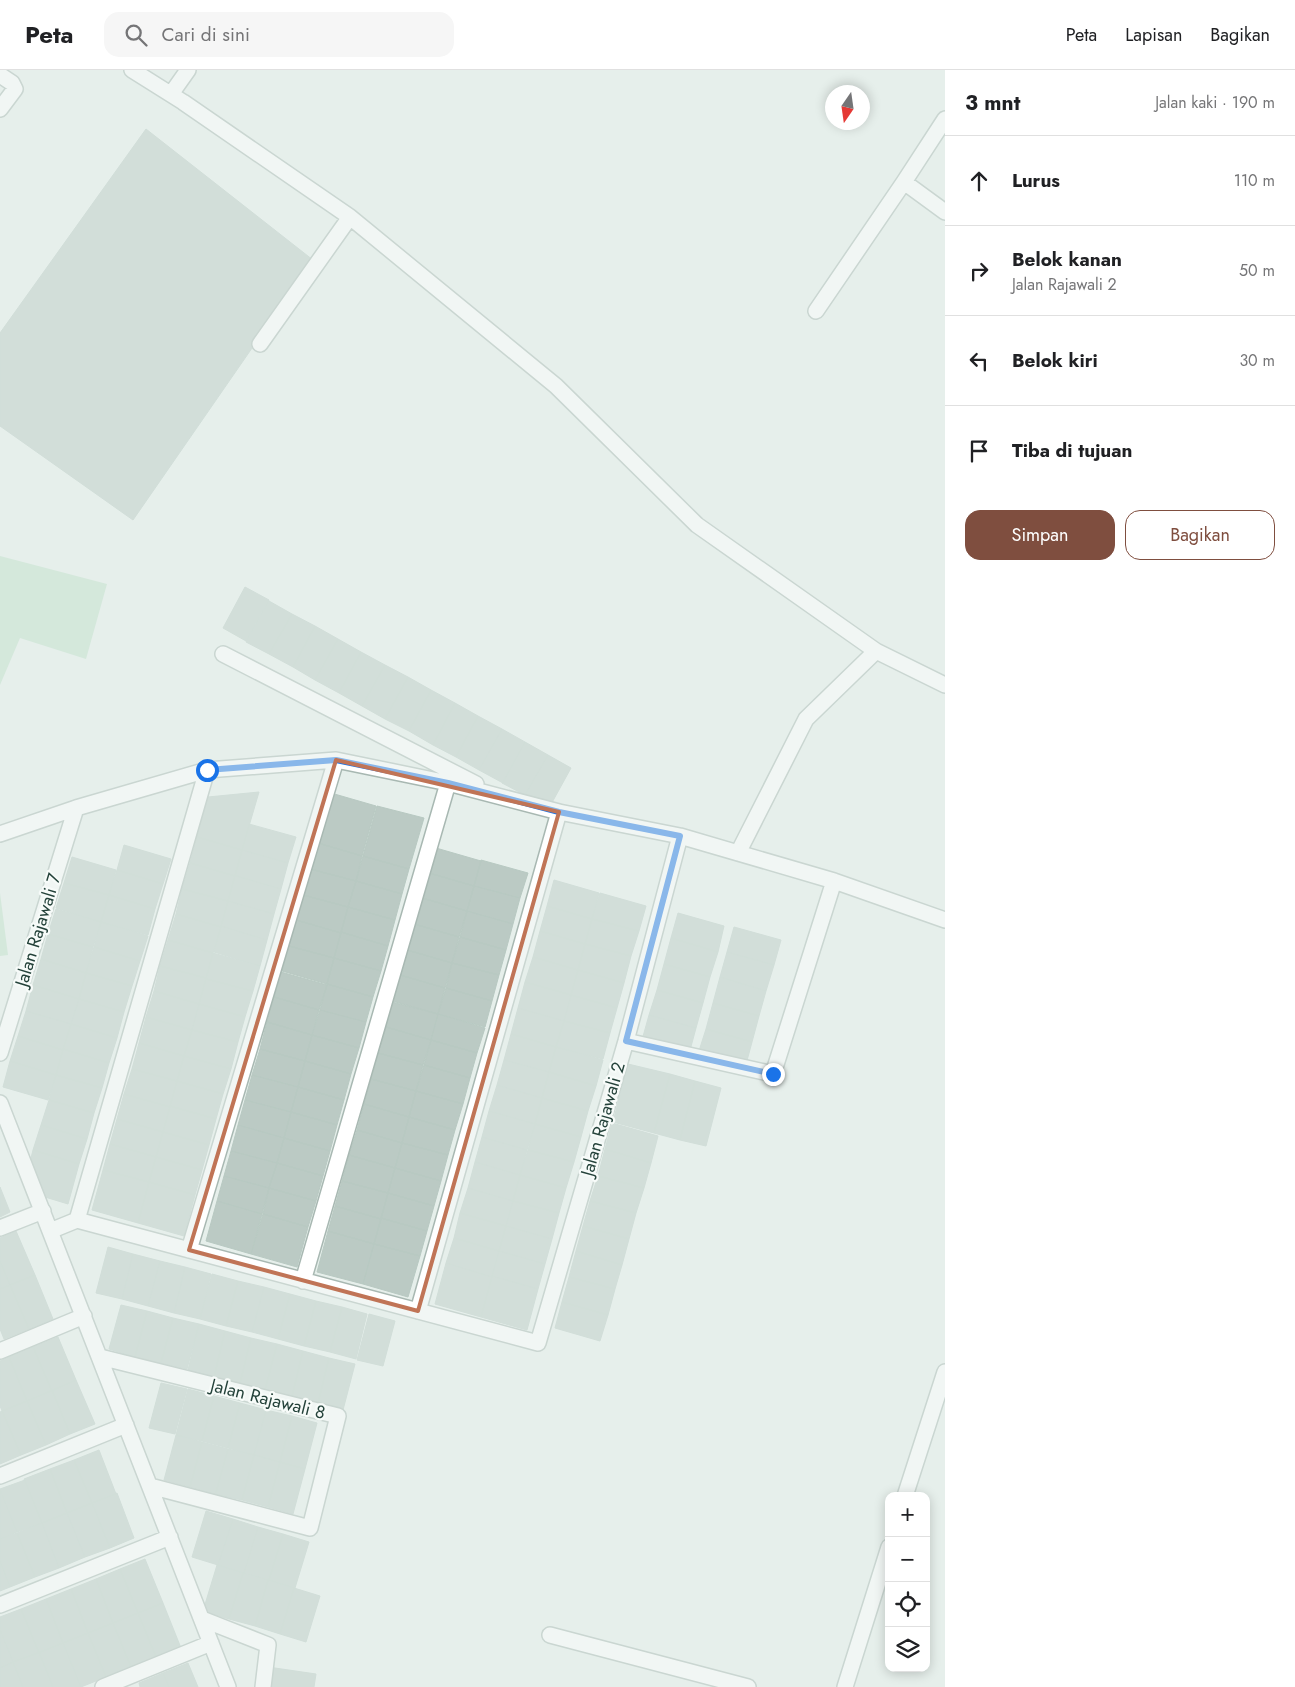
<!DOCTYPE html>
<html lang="id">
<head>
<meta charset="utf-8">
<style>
	:root { --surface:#fff; --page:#f6f6f6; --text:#202124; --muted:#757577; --line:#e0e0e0; --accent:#7f4e3f }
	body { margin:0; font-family:Jost,sans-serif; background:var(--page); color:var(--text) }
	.controls { position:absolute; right:15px; bottom:15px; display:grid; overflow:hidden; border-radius:10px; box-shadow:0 2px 12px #0003 }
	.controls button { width:45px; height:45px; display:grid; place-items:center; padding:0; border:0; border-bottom:1px solid var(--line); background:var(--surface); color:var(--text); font:25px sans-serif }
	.compass { position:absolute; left:825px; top:15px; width:45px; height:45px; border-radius:50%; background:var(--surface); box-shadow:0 2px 12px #0003; rotate:193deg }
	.stop { position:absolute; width:15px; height:15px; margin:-11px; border:4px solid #1a73e8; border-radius:50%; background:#fff }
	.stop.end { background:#1a73e8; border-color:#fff; box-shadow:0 1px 5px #0008 }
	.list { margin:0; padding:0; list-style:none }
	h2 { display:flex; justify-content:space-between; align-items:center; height:65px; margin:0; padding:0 20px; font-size:21px }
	h2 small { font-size:16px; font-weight:400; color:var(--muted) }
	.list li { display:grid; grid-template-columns:32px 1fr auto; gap:15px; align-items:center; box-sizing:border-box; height:90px; padding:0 20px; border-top:1px solid var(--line) }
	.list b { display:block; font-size:19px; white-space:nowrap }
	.list p { margin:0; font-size:16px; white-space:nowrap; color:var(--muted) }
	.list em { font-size:16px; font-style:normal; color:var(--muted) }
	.actions { display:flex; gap:10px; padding:15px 20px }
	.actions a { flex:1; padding:11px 0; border:1px solid var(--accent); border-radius:15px; text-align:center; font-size:18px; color:var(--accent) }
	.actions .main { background:var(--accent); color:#fff }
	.icon { flex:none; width:28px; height:28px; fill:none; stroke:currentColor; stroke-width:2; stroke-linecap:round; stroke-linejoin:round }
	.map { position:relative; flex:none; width:945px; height:1617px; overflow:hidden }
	header { display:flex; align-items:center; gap:30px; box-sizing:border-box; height:70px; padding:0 25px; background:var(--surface); border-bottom:1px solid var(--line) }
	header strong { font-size:24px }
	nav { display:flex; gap:28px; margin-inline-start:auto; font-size:18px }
	.search { width:350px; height:45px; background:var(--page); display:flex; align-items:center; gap:12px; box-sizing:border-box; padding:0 18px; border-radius:15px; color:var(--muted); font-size:19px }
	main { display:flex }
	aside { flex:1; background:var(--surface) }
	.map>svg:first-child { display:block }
</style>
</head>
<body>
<header>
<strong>Peta</strong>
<div class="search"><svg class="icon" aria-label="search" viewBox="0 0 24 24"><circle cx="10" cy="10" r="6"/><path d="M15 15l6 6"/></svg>Cari di sini</div>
<nav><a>Peta</a><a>Lapisan</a><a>Bagikan</a></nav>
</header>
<main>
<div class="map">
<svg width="945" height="1617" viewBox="0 0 945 1617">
	<rect width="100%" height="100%" fill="#e6efeb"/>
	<path fill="#bfe0c8" d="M0,486L107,514L86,589L20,568L0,615Z
		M0,823L8,885L0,886Z"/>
	<path fill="#bbcac4" stroke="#b8c9c2" d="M146,59L313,190L133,450L0,356V263Z
		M245,517L269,530L246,571L223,558Z
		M269,531L292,544L269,584L246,572Z
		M292,544L315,556L293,597L269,584Z
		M315,556L338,569L315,610L293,597Z
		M338,569L361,582L339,623L315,610Z
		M361,582L385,595L362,636L339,623Z
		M385,595L408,607L385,649L362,636Z
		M408,607L431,620L409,661L385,649Z
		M431,620L455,633L433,675L409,661Z
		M455,633L478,646L456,687L433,675Z
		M478,646L502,659L479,700L456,687Z
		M502,659L525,672L503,713L479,700Z
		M525,672L548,685L525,725L502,713Z
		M548,685L571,698L549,738L525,725Z
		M259,722L242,780L197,767L208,727Z
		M331,723L376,736L362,786L318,773Z
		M377,736L424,748L409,799L363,786Z
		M249,754L296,767L288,793L242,780Z
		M197,767L242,780L235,806L190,793Z
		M318,773L362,786L356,811L310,799Z
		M124,775L171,789L163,814L117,800Z
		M436,778L481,791L474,816L429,803Z
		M242,780L288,793L281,819L235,806Z
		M363,786L409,799L402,824L356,811Z
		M72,787L116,800L109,825L64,813Z
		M481,790L528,803L520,828L474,816Z
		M190,793L235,806L228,831L182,819Z
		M310,799L356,811L348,837L303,825Z
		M117,800L163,814L155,839L109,825Z
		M429,803L474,816L467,841L422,828Z
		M235,805L281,819L274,844L228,831Z
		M554,810L599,823L592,849L547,836Z
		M356,811L402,824L395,850L348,837Z
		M64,813L109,825L101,852L56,838Z
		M474,816L520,828L513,854L467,841Z
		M182,819L228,831L221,857L176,844Z
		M600,823L646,836L639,861L592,849Z
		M109,825L155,839L148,865L101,852Z
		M303,825L348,837L341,863L296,850Z
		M422,828L467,841L459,867L414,854Z
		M228,831L274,844L267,870L221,856Z
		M547,836L592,849L585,874L540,861Z
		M348,837L395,850L388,876L341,862Z
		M56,839L101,852L93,877L48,864Z
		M467,841L513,854L506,880L460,867Z
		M678,843L724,856L718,882L671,868Z
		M176,844L221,857L213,883L168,870Z
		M592,849L639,861L631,886L585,874Z
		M296,850L341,863L334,888L289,876Z
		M101,852L148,866L140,891L94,877Z
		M414,854L459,867L452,893L407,880Z
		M221,856L267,870L260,896L214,882Z
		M734,857L781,870L774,895L727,882Z
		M540,861L585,874L578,900L533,887Z
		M341,862L388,876L381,901L334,888Z
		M48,864L93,877L86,903L41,889Z
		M460,867L506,880L499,905L452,893Z
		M671,868L718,882L710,907L664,894Z
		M168,870L213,883L206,908L160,896Z
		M585,874L631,886L624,913L578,900Z
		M289,876L334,888L327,914L282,901Z
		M94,877L140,891L132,916L86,903Z
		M407,880L452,893L445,918L400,905Z
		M727,882L774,895L766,921L720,907Z
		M213,883L260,896L253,921L206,909Z
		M533,887L578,900L571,925L525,912Z
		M334,888L381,901L373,927L327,914Z
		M41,889L86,903L79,929L33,915Z
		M452,893L499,905L492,931L446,918Z
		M664,894L710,907L703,933L657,920Z
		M160,896L206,908L199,934L154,921Z
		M578,900L624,913L617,938L571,925Z
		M281,902L327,915L319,940L274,927Z
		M86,903L132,916L124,942L79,929Z
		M400,905L445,918L438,944L392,931Z
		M720,907L766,921L759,946L713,933Z
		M206,909L253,921L245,947L199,934Z
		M525,912L571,925L564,951L518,938Z
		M327,914L373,927L366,952L320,940Z
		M33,915L79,929L71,954L26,941Z
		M446,918L492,931L485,957L438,944Z
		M657,920L703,933L696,958L649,945Z
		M154,921L199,934L192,960L146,947Z
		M571,925L617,938L610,963L564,951Z
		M274,927L319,940L312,965L267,952Z
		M79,929L124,942L117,968L71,954Z
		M392,932L438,944L431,970L386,957Z
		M713,933L759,946L752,972L706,959Z
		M199,934L245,947L238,972L192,960Z
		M518,938L564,951L556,977L511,964Z
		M320,940L366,952L359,978L312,965Z
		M26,941L71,954L63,980L18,966Z
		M438,944L485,958L477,983L431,970Z
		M649,945L696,958L689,984L642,970Z
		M146,947L192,960L184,986L139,973Z
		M564,951L610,963L603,989L556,977Z
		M267,952L312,965L305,991L260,979Z
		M71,954L117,968L109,993L63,979Z
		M386,957L431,970L423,995L378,983Z
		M706,959L752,972L745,998L698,984Z
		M192,960L238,972L231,999L184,986Z
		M511,964L556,977L549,1002L504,990Z
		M312,965L359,978L351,1004L305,991Z
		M18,966L63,980L56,1005L10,991Z
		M431,970L477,983L470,1008L424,995Z
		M139,973L184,986L177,1011L132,999Z
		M556,977L603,990L596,1016L549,1002Z
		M63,979L109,993L102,1018L56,1005Z
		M260,979L305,991L298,1017L252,1005Z
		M378,983L423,995L416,1021L371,1009Z
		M184,986L231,999L223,1024L177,1011Z
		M504,990L549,1002L542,1028L497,1015Z
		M10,991L56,1005L48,1030L3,1017Z
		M305,991L351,1004L344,1030L298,1017Z
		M628,994L670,1004L654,1063L613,1052Z
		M424,995L470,1008L463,1034L416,1021Z
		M132,999L177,1011L170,1037L124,1024Z
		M549,1002L596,1016L588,1041L542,1028Z
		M670,1004L695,1011L680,1070L654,1063Z
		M56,1005L102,1018L94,1043L49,1030Z
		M252,1005L298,1017L291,1042L245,1030Z
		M371,1009L416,1021L409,1047L364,1034Z
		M177,1011L223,1024L216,1049L170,1036Z
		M695,1011L721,1018L706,1076L680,1070Z
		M497,1015L542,1028L535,1054L489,1041Z
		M298,1017L344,1030L337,1055L291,1042Z
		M416,1021L463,1034L455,1060L409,1047Z
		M124,1024L170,1037L163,1062L117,1049Z
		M542,1028L588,1041L581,1067L535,1054Z
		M49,1030L94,1043L87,1069L41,1055Z
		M245,1030L291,1042L284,1068L238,1055Z
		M364,1034L409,1047L402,1073L357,1060Z
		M170,1036L216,1049L209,1075L163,1062Z
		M489,1041L535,1054L527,1080L482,1067Z
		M291,1042L337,1055L330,1081L284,1068Z
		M409,1047L455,1060L448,1085L402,1073Z
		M117,1049L163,1062L156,1087L110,1074Z
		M612,1053L658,1066L651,1093L605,1079Z
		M535,1054L581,1067L574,1092L528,1080Z
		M41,1055L87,1069L79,1094L33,1080Z
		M238,1055L284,1068L277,1093L231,1081Z
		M357,1060L402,1073L395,1098L349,1085Z
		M163,1062L209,1075L202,1100L156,1087Z
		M482,1067L527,1080L520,1105L475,1092Z
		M284,1068L330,1081L323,1106L277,1093Z
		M402,1073L448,1085L441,1111L395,1098Z
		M110,1074L156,1087L149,1112L103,1100Z
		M605,1079L651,1093L644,1118L598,1106Z
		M33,1080L79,1094L68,1134L45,1127L30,1092Z
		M528,1080L574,1092L566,1118L520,1105Z
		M231,1081L277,1093L269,1118L224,1106Z
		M349,1085L395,1098L388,1123L342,1111Z
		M156,1087L202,1100L195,1125L149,1112Z
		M475,1092L520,1105L513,1131L468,1118Z
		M277,1093L323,1106L316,1131L269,1118Z
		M395,1098L441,1111L434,1136L388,1123Z
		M103,1100L149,1112L138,1153L92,1140Z
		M520,1105L566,1118L559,1143L513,1131Z
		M224,1106L269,1118L262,1144L217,1131Z
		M598,1106L644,1118L636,1143L590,1131Z
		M342,1111L388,1123L381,1149L335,1136Z
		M149,1112L195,1125L184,1166L138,1153Z
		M0,1117L10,1142L0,1147Z
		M269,1118L316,1131L308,1157L263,1144Z
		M468,1118L513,1131L506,1156L460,1143Z
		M388,1123L434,1136L427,1161L381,1148Z
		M217,1131L262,1144L251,1184L206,1171Z
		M513,1131L559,1143L552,1169L506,1156Z
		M590,1131L636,1143L629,1169L583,1156Z
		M335,1136L381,1149L374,1174L328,1161Z
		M460,1143L506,1156L499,1181L454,1168Z
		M263,1144L308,1157L297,1197L251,1184Z
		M381,1148L427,1161L420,1186L374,1174Z
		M506,1156L552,1169L545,1194L499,1181Z
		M583,1156L629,1169L622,1195L576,1181Z
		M16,1161L35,1205L10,1215L0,1191V1168Z
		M328,1161L374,1174L363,1214L317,1202Z
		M454,1168L499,1181L492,1207L446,1193Z
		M374,1174L420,1186L408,1227L363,1214Z
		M108,1177L133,1184L122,1229L96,1223Z
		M499,1181L545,1194L538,1219L492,1206Z
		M576,1181L622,1195L615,1219L569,1207Z
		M133,1184L160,1191L148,1236L122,1229Z
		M0,1191L10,1215L0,1219Z
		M160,1191L185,1197L174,1243L148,1236Z
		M446,1193L492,1207L481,1247L435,1234Z
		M185,1197L211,1204L200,1249L174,1243Z
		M212,1204L238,1211L226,1256L200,1249Z
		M35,1205L53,1249L29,1259L10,1215Z
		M492,1206L538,1219L527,1260L481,1247Z
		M569,1207L615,1219L608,1245L562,1232Z
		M238,1211L264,1217L252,1262L226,1256Z
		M10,1215L29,1259L4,1269L0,1259V1219Z
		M264,1217L290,1224L278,1269L252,1262Z
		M290,1224L316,1231L304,1276L278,1269Z
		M316,1231L342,1237L330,1282L304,1276Z
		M562,1232L608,1245L600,1271L555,1258Z
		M121,1235L147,1241L135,1287L109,1279Z
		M342,1237L367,1244L356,1289L330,1282Z
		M147,1241L173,1248L161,1293L135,1287Z
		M369,1244L395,1251L383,1296L357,1290Z
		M173,1248L199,1254L187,1299L161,1293Z
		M199,1254L225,1261L214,1307L188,1300Z
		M225,1261L251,1268L240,1313L214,1307Z
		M58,1267L76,1310L52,1321L33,1277Z
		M251,1268L277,1274L265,1320L240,1313Z
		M277,1274L303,1281L292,1326L265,1320Z
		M33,1277L52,1321L27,1331L9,1287Z
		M303,1281L329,1288L318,1333L292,1326Z
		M9,1287L27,1331L2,1341L0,1336V1291Z
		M329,1288L355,1294L343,1340L318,1333Z
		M76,1310L95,1354L70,1364L52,1320Z
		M161,1313L187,1319L175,1364L149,1358Z
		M188,1319L214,1326L202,1371L176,1365Z
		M52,1320L70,1364L46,1375L27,1331Z
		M214,1326L240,1333L228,1378L202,1371Z
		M27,1331L46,1375L21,1385L2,1341Z
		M240,1333L266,1340L254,1385L228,1378Z
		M266,1340L292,1346L280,1392L254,1385Z
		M2,1341L21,1385L0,1394V1342Z
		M292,1346L317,1353L305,1399L280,1392Z
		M176,1365L202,1372L190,1417L164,1410Z
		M202,1372L228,1379L216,1424L190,1417Z
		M228,1379L254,1385L242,1430L215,1424Z
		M99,1380L116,1424L92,1433L74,1390Z
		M254,1385L280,1392L268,1437L242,1430Z
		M74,1390L92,1433L67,1443L50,1399Z
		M280,1392L305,1399L293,1444L268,1437Z
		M50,1399L67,1443L42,1453L24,1409Z
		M25,1410L42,1453L17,1462L0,1419Z
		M0,1420L17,1462L0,1469Z
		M117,1423L134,1468L110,1478L92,1433Z
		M92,1433L110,1478L85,1487L67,1443Z
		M206,1441L233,1449L218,1495L192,1487Z
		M67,1443L85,1487L59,1498L42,1453Z
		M233,1449L258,1457L244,1503L218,1495Z
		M42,1453L59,1498L35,1507L17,1463Z
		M258,1457L283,1464L269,1510L244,1503Z
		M17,1463L35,1507L10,1517L0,1491V1469Z
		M283,1464L309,1472L295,1518L269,1510Z
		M145,1489L163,1533L138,1543L120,1499Z
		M0,1491L10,1517L0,1521Z
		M217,1495L243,1503L229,1549L203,1541Z
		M120,1499L138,1543L113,1553L96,1509Z
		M243,1503L268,1510L255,1556L229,1549Z
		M96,1509L113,1553L88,1563L71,1519Z
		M268,1510L294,1518L280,1564L255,1556Z
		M294,1518L320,1526L306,1572L280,1564Z
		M71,1519L88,1563L63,1573L46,1529Z
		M46,1529L63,1573L39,1583L21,1539Z
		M163,1533L181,1578L156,1587L138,1543Z
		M21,1539L39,1583L13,1592L0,1559V1547Z
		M138,1543L156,1587L131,1597L113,1553Z
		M113,1553L131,1597L106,1607L88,1563Z
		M0,1560L13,1592L0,1598Z
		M88,1563L106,1607L81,1617L63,1573Z
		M63,1573L81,1617H53L39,1582Z
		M39,1582L53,1617H23L13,1592Z
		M13,1592L23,1617H0V1598Z
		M188,1593L198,1617H169L163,1603Z
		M268,1597L316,1604L314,1617H266Z
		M163,1603L169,1617H140L139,1613Z"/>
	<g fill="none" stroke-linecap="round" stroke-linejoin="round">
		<g stroke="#a8b8b2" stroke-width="18">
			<path id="street" d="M132,0L183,32L350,147L556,316L697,455L876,581L945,615
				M0,5L12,13L15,19L0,39
				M171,24L188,0
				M904,112L945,142
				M816,241L904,112L945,49
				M260,274L350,147
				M223,584L476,714
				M0,764L76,738L207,700L336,690L448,713L559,742L680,766L834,811L945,850
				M738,783L806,649L876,581
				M626,971L773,1004L834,811
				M0,983L76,738
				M0,1033L228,1617
				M77,1150L207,700
				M0,1158L43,1141
				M50,1161L77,1150L538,1273L626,971L680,766
				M189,1180L336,690
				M303,1211L448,713
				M418,1241L559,742
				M0,1281L84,1246
				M100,1287L338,1346L310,1458L150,1416
				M0,1406L126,1355
				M905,1426L945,1302
				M0,1535L170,1467
				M202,1549L268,1575L263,1617
				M550,1565L748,1617
				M103,1617L211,1573
				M845,1617L889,1477"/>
		</g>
		<use href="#street" stroke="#fff" stroke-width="15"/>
	</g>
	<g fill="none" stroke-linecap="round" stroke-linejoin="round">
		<path stroke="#1a73e8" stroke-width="6" d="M207,700L336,690L448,713L559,742L680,766L626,971L773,1004"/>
	</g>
	<path d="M0 0H945V1617H0ZM336,690L559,742L418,1241L189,1180Z" fill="#e6efeb" fill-opacity=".55" fill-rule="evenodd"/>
	<path fill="none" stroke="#c07456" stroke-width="4" stroke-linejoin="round" d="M336,690L559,742L418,1241L189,1180Z"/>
	<g text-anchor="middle" stroke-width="4.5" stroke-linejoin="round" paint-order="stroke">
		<g font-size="18" fill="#24423a" stroke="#f7fbf9">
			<text transform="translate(38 860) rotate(-73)" y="6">Jalan Rajawali 7</text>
			<text transform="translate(603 1049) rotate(-74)" y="6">Jalan Rajawali 2</text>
			<text transform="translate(268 1329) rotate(14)" y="6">Jalan Rajawali 8</text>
		</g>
	</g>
</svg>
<div class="controls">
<button>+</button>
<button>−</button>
<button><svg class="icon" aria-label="locate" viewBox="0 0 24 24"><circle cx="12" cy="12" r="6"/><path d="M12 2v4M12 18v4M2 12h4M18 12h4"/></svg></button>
<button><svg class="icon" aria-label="layers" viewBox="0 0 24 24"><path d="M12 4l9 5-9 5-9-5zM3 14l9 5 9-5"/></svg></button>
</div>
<svg class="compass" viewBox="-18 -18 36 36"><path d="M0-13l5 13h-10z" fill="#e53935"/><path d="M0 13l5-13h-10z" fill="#757577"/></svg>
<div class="stop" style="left:207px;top:700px"></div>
<div class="stop end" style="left:773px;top:1004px"></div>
</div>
<aside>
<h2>3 mnt<small>Jalan kaki · 190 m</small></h2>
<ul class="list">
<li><svg class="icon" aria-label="ahead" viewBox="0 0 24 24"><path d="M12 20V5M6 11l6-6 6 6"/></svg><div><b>Lurus</b></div><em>110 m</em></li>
<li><svg class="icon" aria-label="right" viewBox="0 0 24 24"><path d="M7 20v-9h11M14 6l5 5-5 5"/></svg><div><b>Belok kanan</b><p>Jalan Rajawali 2</p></div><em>50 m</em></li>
<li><svg class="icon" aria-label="left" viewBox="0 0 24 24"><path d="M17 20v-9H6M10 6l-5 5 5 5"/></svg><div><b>Belok kiri</b></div><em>30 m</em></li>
<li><svg class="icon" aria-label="arrive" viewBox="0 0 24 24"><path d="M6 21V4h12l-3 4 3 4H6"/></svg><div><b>Tiba di tujuan</b></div></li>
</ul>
<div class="actions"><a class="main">Simpan</a><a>Bagikan</a></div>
</aside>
</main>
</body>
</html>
